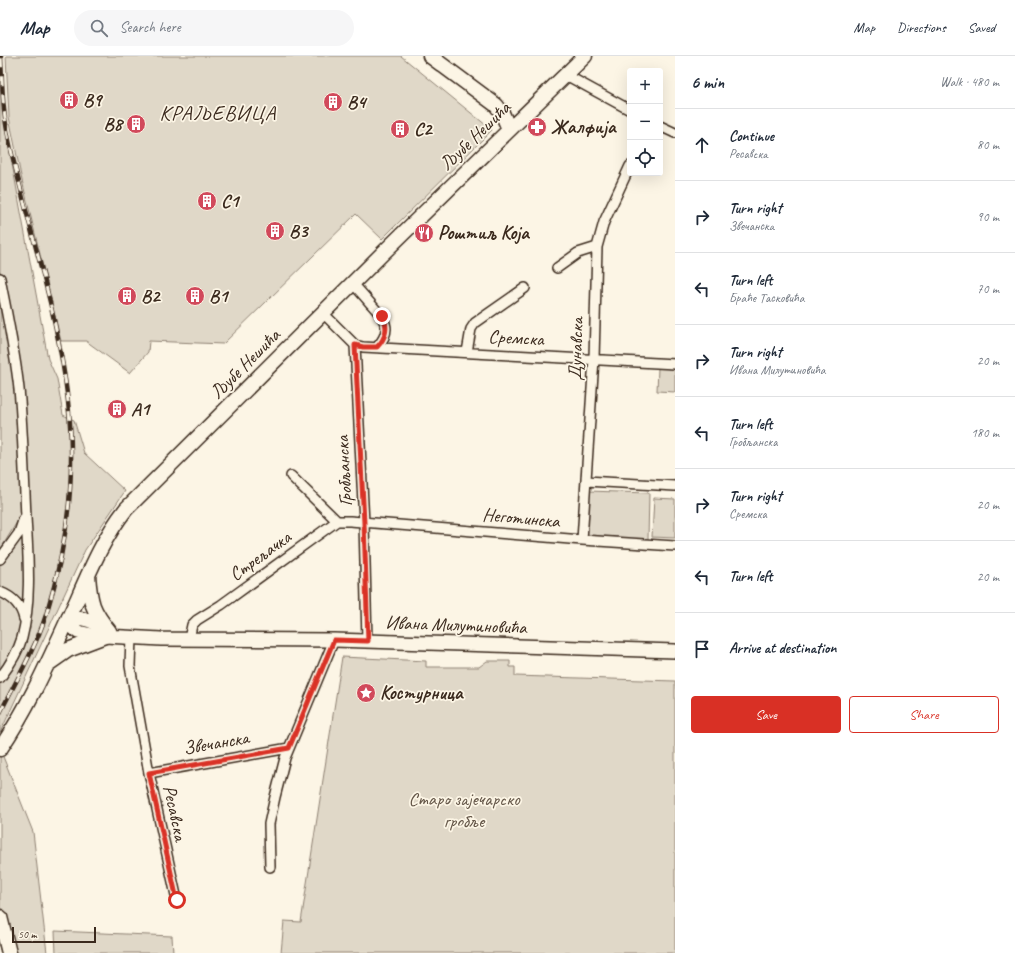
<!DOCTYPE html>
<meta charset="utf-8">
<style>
body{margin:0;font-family:Caveat,sans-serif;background:#f6f6f7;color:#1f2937}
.controls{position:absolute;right:12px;top:12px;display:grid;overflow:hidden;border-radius:4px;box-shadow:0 4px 16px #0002}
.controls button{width:36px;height:36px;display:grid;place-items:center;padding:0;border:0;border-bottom:1px solid #e0e1e3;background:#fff;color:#1f2937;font:20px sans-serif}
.scale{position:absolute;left:12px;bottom:10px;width:84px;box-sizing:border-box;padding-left:4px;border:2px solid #3b2a1e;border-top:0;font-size:11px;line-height:14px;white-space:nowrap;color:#3b2a1e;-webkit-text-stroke:3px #fcf5e5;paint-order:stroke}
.stop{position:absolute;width:12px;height:12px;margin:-9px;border:3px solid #d93025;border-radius:50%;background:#fff}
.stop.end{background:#d93025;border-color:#fff;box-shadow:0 1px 4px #0008}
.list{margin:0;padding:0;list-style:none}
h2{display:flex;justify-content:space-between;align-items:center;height:52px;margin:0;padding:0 16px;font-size:17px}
h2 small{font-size:13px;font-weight:400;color:#747a83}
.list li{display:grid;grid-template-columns:26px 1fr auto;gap:12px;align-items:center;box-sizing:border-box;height:72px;padding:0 16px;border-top:1px solid #e0e1e3}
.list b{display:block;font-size:15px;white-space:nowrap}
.list p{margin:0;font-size:13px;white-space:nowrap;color:#747a83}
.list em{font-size:13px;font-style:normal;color:#747a83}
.actions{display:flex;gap:8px;padding:12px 16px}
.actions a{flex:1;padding:9px 0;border:1px solid #d93025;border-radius:4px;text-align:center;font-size:14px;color:#d93025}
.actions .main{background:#d93025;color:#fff}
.icon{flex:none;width:22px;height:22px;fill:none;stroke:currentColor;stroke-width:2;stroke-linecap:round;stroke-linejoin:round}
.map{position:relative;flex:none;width:675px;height:897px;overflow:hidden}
header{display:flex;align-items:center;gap:24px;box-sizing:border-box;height:56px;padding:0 20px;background:#fff;border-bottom:1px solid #e0e1e3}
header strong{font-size:19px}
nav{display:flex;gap:22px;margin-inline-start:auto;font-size:14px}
.search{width:280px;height:36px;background:#f6f6f7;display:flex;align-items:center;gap:10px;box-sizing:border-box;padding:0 14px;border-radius:22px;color:#747a83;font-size:15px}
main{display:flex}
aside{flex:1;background:#fff}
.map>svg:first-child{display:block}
.green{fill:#e0d8c8;stroke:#8e8173}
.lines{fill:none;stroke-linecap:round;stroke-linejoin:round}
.street-casing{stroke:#3b2a1e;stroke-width:12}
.secondary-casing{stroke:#3b2a1e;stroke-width:16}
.primary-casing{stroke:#3b2a1e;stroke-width:17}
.street{stroke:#fcf5e5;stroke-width:9}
.secondary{stroke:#fcf5e5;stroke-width:13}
.primary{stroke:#fcf5e5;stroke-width:14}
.rail-casing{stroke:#3b2a1e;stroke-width:4.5}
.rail{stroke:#fcf5e5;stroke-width:3;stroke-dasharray:9;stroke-linecap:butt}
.route{stroke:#d93025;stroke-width:5}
.labels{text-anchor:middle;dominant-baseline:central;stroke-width:3.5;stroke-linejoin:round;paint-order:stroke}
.poi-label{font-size:19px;font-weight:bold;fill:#3b2a1e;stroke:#fcf5e5;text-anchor:start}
.street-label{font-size:19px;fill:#3b2a1e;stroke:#fcf5e5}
.park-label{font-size:19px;fill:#645648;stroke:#fcf5e5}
.quarter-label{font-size:21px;letter-spacing:1px;fill:#3b2a1e;stroke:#fcf5e5}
</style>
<header>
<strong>Map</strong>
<div class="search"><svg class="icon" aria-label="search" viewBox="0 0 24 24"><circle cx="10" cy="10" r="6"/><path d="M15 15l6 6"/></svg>Search here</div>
<nav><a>Map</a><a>Directions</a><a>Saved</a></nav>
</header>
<main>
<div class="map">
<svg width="675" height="897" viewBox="0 0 675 897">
<rect width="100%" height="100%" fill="#fcf5e5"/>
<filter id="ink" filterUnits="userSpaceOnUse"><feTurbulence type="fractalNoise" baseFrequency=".025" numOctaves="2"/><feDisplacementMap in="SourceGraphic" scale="8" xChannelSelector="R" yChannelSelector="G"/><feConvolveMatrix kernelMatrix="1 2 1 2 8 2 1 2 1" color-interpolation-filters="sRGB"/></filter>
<g filter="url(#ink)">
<path class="green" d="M 6,0 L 401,0 L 492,74 L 382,183 L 356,158 L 223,288 L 149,285 L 148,296 L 130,317 L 86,285 L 61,285 L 21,120 L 9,61 Z
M 0,23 L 4,64 L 48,303 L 57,323 L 63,359 L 74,364 L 84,397 L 125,435 L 85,494 L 0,677 L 0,505 L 20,461 L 0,494 Z
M 658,312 L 675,313 L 675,336 L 657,335 Z
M 588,435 L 649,437 L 648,483 L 586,481 Z
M 654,442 L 675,443 L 675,482 L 652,481 Z
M 342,601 L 426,605 L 426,611 L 479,611 L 487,605 L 510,605 L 510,611 L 515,611 L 515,620 L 675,625 L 675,897 L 281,897 L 284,865 L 301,866 Z
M 0,693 L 33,776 L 47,897 L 0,897 Z
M 55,875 L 172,880 L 173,897 L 56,897 Z"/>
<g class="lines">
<defs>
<path id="street" d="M 566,19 L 630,54
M 660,70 L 675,77
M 557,212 L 578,197 L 597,191
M 0,222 C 7,259 15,296 19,333 C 23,376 24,418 26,461 C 28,500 32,543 22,582 C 18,596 9,610 0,622
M 352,227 C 359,234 365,241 371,248 C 384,262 394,273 377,291
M 322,256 L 355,289 L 364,467 L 367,585
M 355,289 L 363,291 L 675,308
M 467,296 L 471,273 L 475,267 L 525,232
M 291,420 L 337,465
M 586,425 L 675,430
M 582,484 L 594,303 L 597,191 L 604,166 L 630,110
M 0,503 L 19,477 L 24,462
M 0,536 C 13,541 21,549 24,563
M 131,581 L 130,610 L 149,717 L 177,844
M 189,583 L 192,569 L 197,564 L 221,549 L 337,465 L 350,465 L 582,484 L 675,490
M 149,717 L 289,692
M 270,811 L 269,768 L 275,741 L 285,702 L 334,584"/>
<path id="secondary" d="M 68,562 C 84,560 96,567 109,575
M 67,566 L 78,576 L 96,580 L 105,580 L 161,583 L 334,584 L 675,595"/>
<path id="primary" d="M 430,0 L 496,49 L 502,57 L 509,73
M 88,519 C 90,546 92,554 109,575
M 48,608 L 68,594 L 105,580
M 0,693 C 32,646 53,595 77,544 C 91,512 104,481 126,453 L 383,197 L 585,0
M 0,861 L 9,897"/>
</defs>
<use href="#street" class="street-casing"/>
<use href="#secondary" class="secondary-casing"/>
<use href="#primary" class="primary-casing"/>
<use href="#street" class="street"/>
<use href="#secondary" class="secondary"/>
<use href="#primary" class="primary"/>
<defs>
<path id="rail" d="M 0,657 C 16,625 35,593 46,559 C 61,510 71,456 71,405 C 72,352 62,298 50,246 C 41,209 30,172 21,134 C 15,110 8,86 5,61 C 2,41 2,20 1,0"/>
</defs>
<use href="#rail" class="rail-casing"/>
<use href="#rail" class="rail"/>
</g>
</g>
<g class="lines" filter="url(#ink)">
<path class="route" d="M 177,844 L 149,717 L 289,692 L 334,584 L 368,585 L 364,467 L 355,289 L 363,291 L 377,291 C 386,282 389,270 382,260"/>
</g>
<defs>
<symbol id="building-disc" viewBox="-11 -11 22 22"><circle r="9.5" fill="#d1495b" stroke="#fcf5e5"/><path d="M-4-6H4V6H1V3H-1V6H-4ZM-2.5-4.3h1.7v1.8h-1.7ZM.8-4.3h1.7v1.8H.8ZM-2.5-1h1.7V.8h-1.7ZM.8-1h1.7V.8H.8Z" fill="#fff"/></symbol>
<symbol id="pharmacy-disc" viewBox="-11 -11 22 22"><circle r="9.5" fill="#d1495b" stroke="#fcf5e5"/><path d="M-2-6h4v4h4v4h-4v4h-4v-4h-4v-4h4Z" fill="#fff"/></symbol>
<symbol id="restaurant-disc" viewBox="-11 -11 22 22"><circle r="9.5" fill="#d1495b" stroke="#fcf5e5"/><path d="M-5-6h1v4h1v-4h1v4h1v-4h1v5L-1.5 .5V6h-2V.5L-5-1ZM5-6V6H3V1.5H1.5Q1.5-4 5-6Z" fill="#fff"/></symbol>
<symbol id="sight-disc" viewBox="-11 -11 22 22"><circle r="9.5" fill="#d1495b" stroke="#fcf5e5"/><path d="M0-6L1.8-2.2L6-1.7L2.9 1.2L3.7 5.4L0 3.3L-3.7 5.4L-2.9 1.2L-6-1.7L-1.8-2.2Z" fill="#fff"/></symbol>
</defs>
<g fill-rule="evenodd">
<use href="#building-disc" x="58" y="33" width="22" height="22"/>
<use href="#building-disc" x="322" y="35" width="22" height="22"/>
<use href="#building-disc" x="125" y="57" width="22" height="22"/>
<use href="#pharmacy-disc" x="526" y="60" width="22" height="22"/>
<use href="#building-disc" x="389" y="62" width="22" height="22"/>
<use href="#building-disc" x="196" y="134" width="22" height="22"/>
<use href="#building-disc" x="264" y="164" width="22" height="22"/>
<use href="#restaurant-disc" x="413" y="166" width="22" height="22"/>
<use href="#building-disc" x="116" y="229" width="22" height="22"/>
<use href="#building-disc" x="184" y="229" width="22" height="22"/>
<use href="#building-disc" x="106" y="342" width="22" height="22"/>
<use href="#sight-disc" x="355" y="626" width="22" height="22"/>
</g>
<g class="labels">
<g class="poi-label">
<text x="83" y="44">B9</text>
<text x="347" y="46">B4</text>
<text x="122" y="68" text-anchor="end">B8</text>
<text x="551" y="71">Жалфија</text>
<text x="414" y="73">C2</text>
<text x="221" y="145">C1</text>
<text x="289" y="175">B3</text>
<text x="438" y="177">Роштиљ Која</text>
<text x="141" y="240">B2</text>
<text x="209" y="240">B1</text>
<text x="131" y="353">A1</text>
<text x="380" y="637">Костурница</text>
</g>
<g class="street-label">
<text transform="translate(475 80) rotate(-44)">Љубе Нешића</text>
<text transform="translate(516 282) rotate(3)">Сремска</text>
<text transform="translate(576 293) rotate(-88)">Дунавска</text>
<text transform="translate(245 308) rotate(-45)">Љубе Нешића</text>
<text transform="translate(344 415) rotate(-93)">Гробљанска</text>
<text transform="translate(521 462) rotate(5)">Неготинска</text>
<text transform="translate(260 500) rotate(-36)">Стрељачка</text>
<text transform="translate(456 569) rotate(2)">Ивана Милутиновића</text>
<text transform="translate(216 687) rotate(-10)">Звечанска</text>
<text transform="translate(175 757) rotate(78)">Ресавска</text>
</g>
<g class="park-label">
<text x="464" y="743">Старо зајечарско<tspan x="464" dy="22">гробље</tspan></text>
</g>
<g class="quarter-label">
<text x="218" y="57">КРАЉЕВИЦА</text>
</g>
</g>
</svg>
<div class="controls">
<button>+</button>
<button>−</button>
<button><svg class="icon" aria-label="locate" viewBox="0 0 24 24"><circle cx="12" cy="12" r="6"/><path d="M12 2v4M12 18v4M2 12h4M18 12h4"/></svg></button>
</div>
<div class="scale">50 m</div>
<div class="stop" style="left:177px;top:844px"></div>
<div class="stop end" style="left:382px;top:260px"></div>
</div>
<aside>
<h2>6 min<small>Walk · 480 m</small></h2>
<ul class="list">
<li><svg class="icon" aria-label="ahead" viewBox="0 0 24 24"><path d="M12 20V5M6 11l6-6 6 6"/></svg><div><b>Continue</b><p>Ресавска</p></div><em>80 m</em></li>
<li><svg class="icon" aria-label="right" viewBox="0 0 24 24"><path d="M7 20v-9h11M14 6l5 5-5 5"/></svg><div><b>Turn right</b><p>Звечанска</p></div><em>90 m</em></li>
<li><svg class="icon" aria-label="left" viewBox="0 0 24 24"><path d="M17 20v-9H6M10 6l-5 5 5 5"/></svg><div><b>Turn left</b><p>Браће Тасковића</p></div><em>70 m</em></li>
<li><svg class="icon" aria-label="right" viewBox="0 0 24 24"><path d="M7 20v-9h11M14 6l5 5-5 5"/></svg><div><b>Turn right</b><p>Ивана Милутиновића</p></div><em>20 m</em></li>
<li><svg class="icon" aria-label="left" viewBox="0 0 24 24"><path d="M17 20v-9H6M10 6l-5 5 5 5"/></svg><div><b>Turn left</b><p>Гробљанска</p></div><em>180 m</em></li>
<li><svg class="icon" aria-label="right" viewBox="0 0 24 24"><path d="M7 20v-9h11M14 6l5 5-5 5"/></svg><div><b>Turn right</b><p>Сремска</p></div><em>20 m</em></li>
<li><svg class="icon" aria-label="left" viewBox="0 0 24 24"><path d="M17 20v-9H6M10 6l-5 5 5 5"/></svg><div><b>Turn left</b></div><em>20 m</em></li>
<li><svg class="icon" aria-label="arrive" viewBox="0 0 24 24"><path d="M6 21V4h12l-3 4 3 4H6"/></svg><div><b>Arrive at destination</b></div></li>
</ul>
<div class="actions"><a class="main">Save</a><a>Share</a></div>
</aside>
</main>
